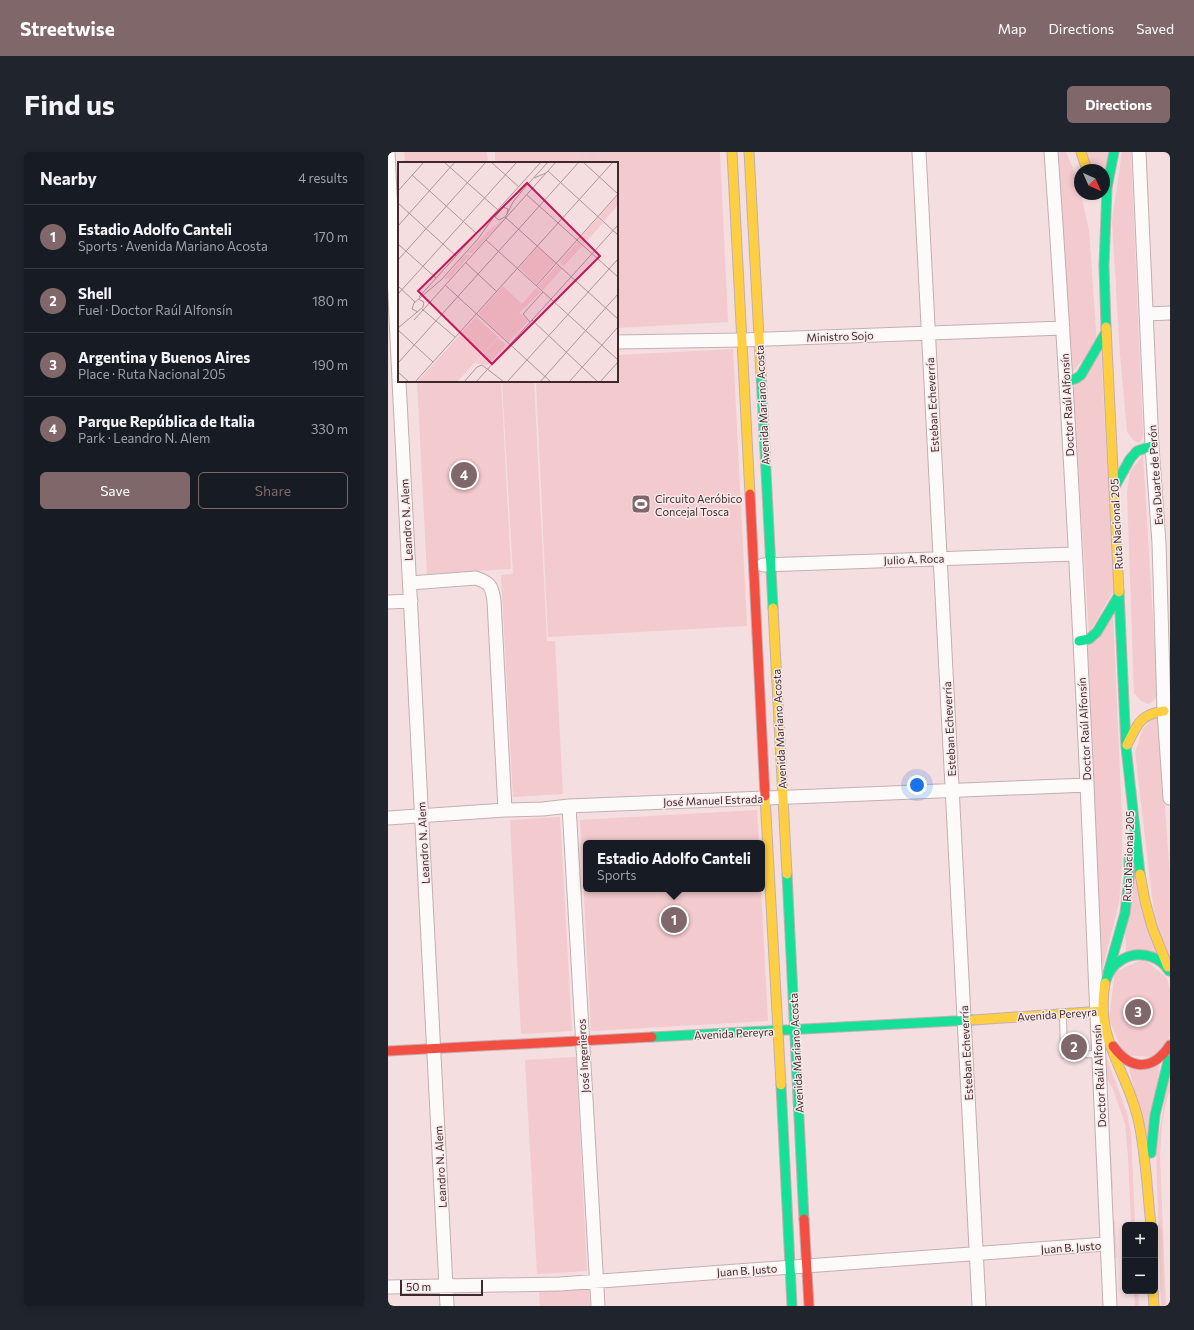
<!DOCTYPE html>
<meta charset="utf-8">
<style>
body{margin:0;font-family:Commissioner,sans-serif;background:#20242c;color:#f1f3f6}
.controls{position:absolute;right:12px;bottom:12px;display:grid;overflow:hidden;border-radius:6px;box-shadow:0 2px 6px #0003}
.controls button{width:36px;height:36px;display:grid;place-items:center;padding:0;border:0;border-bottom:1px solid #363941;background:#171b24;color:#f1f3f6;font:20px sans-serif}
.compass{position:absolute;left:686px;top:12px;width:36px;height:36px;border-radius:50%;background:#171b24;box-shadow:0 2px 6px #0003;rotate:135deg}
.scale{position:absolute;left:12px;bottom:10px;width:83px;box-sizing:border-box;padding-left:4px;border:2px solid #41292b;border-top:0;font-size:11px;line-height:14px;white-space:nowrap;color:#41292b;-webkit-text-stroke:3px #f7eaeb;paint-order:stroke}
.you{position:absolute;left:529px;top:633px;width:14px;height:14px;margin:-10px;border:3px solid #fff;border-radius:50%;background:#1a73e8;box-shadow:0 0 0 6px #1a73e833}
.badge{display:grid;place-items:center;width:26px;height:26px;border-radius:50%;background:#80686a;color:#fff;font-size:13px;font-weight:700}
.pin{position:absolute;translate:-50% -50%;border:2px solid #fff;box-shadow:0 1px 4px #0006}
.popup{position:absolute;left:195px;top:688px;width:182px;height:52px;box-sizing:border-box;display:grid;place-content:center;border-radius:6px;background:#171b24;filter:drop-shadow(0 1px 3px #0005);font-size:13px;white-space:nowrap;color:#9ea1a6}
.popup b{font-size:15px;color:#f1f3f6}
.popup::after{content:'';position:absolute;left:50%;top:100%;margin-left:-8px;border:8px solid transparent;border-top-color:#171b24}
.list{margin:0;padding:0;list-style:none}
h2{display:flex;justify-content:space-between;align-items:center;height:52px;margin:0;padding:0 16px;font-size:17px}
h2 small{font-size:13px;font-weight:400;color:#9ea1a6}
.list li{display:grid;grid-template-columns:26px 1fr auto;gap:12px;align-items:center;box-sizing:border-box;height:64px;padding:0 16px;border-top:1px solid #363941}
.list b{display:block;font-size:15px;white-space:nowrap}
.list p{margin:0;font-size:13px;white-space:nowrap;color:#9ea1a6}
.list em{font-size:13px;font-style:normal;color:#9ea1a6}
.actions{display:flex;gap:8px;padding:12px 16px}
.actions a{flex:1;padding:9px 0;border:1px solid #80686a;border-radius:6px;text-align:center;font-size:14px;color:#80686a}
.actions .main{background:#80686a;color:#fff}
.map{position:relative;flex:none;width:782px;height:1154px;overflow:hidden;border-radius:6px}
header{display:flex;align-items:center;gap:24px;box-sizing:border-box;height:56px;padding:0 20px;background:#80686a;color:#fff}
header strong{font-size:19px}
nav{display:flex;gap:22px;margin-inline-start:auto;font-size:14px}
.intro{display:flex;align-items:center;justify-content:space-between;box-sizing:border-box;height:96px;padding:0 24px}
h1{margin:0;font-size:28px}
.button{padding:10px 18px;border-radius:6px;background:#80686a;color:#fff;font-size:14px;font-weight:700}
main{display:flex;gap:24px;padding:0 24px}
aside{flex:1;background:#171b24;border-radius:6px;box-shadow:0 2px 6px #0003}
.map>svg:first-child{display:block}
.green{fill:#f3cacd}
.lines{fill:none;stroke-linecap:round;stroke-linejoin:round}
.lane-casing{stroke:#c3afb0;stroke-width:8}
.street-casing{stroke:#c3afb0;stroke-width:15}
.fast-casing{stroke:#c3afb0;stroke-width:11}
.slow-casing{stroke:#c3afb0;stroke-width:11}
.jam-casing{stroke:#c3afb0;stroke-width:11}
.path{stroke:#dad3d3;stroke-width:2;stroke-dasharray:4 2;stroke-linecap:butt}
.lane{stroke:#fdfafa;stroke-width:6}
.street{stroke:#fdfafa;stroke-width:13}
.fast{stroke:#16e098;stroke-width:9}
.slow{stroke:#ffcf43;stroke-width:9}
.jam{stroke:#f24e42;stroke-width:9}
.labels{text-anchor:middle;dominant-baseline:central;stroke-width:3;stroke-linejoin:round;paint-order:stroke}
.street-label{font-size:11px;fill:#41292b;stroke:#f7eaeb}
.poi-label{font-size:11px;fill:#41292b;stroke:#f7eaeb;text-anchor:start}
.inset-road{fill:none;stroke:#ac9698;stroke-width:1}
.view{fill:#c2185b;fill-opacity:0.15;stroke:#c2185b;stroke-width:2}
.inset-edge{fill:none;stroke:#41292b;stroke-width:2}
</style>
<header>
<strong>Streetwise</strong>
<nav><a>Map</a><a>Directions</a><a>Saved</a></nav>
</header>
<div class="intro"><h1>Find us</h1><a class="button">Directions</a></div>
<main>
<aside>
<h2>Nearby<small>4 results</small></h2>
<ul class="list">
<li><span class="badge">1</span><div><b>Estadio Adolfo Canteli</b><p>Sports · Avenida Mariano Acosta</p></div><em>170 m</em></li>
<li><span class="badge">2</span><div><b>Shell</b><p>Fuel · Doctor Raúl Alfonsín</p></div><em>180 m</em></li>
<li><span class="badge">3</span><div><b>Argentina y Buenos Aires</b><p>Place · Ruta Nacional 205</p></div><em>190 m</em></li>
<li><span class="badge">4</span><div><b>Parque República de Italia</b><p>Park · Leandro N. Alem</p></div><em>330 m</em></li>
</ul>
<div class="actions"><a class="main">Save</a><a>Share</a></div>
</aside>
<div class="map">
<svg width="782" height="1154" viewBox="0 0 782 1154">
<rect width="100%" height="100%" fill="#f4dee0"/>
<path class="green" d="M 16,0 L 99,0 L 100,11 L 17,11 Z
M 107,0 L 332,0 L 340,170 L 229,176 L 229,11 L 107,11 Z
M 668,0 L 678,0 L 690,29 L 692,42 L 693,42 L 701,78 L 709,191 L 682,223 Z
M 696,0 L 723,0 L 716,18 L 703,18 Z
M 734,0 L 743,0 L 755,282 L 754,287 L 750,291 L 746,289 L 739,280 L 732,203 L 724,69 Z
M 345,197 L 359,474 L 160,485 L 148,229 L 229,229 L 229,203 Z
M 713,200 L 726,438 L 701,481 L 685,236 Z
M 29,229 L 113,229 L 123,417 L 39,422 Z
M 114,229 L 146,229 L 159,489 L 167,489 L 175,642 L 125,645 L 113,423 L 125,422 Z
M 755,303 L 769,534 C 769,543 769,548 760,552 L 752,548 L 746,541 L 739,339 L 742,320 Z
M 725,464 L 734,666 L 734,714 L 731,751 L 711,830 L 696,494 Z
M 770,562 L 782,724 L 782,810 L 767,770 L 747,600 L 755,577 Z
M 369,658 L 371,691 L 198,691 L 198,737 L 373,737 L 380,869 L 203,879 L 192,668 Z
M 172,665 L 184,879 L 133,882 L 122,668 Z
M 744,717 L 773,806 L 738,800 L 737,775 Z
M 756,807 L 779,826 L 782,838 L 782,882 L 779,892 L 764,905 L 736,903 L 721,867 L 727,820 Z
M 715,896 L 739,961 L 743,980 L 747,1073 L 743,1073 L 740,1004 L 737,972 L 725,937 L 715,920 Z
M 188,905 L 199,1119 L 149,1122 L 137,908 Z
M 772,913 L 760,994 L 741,916 Z
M 782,916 L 782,940 L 779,946 L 774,972 L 772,1005 L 778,1154 L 773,1154 L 768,1000 Z
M 718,986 L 722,986 L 725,1037 L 721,1037 Z
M 723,1069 L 727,1069 L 729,1106 L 725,1106 Z
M 201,1135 L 202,1154 L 152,1154 L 151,1138 Z
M 746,1139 L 750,1139 L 751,1154 L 747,1154 Z"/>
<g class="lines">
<defs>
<path id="lane" d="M 675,863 L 676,903 L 710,902"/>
<path id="street" d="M 0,0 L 11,228
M 531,0 L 591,1154
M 663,0 C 678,210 689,421 699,632 C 707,806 713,980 722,1154
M 751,0 L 764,294 L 771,391 L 776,559 L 782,646
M 758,162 L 782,161
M 229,190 L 354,188 L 675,176
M 11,229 L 59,1154
M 375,413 L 687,402
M 22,431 L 88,426 C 102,431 104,434 106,449 L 117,658
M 0,450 L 23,449
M 181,654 L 210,1154
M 0,666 L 117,658 L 155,657 L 181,654 L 699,633
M 0,1135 L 172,1132 L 718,1092"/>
<path id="fast" d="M 718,175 L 716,114 L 719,36 L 726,0
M 373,222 L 385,456
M 678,230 L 689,226 L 693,223 L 718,180
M 726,336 L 742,307 L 749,299 L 764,294
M 731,440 L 738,595 L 752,722
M 691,489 L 701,487 L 709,480 L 731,443
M 399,722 L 416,1067
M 720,821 L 737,761 L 741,726 L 741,707
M 717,831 C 723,809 743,798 764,805 C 772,808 777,812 781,819
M 264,885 L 585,868
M 393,933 L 404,1154
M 763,1001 L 767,963 L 782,901"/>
<path id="slow" d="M 344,0 L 362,342
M 361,0 L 373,222
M 693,0 L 699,18
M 718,175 L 731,440
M 385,456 L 399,722
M 739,593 C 749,573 752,562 776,559
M 377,644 L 393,933
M 752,722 L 757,749 L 764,775 L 780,815
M 717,831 C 707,888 738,916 750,967 C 758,1002 759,1038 763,1073
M 585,868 L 715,859
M 765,1139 L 766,1154"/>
<path id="jam" d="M 362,342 L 377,644
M 725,894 C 743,919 765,919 782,893
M 0,899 L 264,885
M 416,1067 L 421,1154"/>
</defs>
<use href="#lane" class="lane-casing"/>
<use href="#street" class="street-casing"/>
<use href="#fast" class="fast-casing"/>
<use href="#slow" class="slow-casing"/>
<use href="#jam" class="jam-casing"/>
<path class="path" d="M 194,0 L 194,11
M 200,11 L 206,0"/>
<use href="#lane" class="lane"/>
<use href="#street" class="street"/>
<use href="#fast" class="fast"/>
<use href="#slow" class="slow"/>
<use href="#jam" class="jam"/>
</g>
<defs>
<symbol id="stadium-square" viewBox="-11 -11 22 22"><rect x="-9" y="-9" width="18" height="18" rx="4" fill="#80686a" stroke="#f7eaeb"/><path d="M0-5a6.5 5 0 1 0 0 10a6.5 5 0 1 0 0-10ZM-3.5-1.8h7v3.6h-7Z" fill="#fff"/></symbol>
</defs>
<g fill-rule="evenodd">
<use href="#stadium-square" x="242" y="341" width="22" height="22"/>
</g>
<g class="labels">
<g class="street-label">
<text transform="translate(452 184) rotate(-2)">Ministro Sojo</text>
<text transform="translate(374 253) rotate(-93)">Avenida Mariano Acosta</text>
<text transform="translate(544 253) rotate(-93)">Esteban Echeverría</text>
<text transform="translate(679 253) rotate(-93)">Doctor Raúl Alfonsín</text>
<text transform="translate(767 323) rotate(-94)">Eva Duarte de Perón</text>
<text transform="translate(18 368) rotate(-93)">Leandro N. Alem</text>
<text transform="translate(728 372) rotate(-93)">Ruta Nacional 205</text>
<text transform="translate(526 407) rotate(-2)">Julio A. Roca</text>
<text transform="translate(391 577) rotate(-93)">Avenida Mariano Acosta</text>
<text transform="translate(561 577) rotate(-93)">Esteban Echeverría</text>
<text transform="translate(696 577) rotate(-93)">Doctor Raúl Alfonsín</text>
<text transform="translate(325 648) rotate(-2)">José Manuel Estrada</text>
<text transform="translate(35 691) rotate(-93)">Leandro N. Alem</text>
<text transform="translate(740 704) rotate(-88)">Ruta Nacional 205</text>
<text transform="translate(669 862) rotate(-4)">Avenida Pereyra</text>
<text transform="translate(346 881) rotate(-3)">Avenida Pereyra</text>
<text transform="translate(408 901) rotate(-93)">Avenida Mariano Acosta</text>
<text transform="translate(578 901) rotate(-93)">Esteban Echeverría</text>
<text transform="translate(195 904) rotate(-93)">José Ingenieros</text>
<text transform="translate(711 924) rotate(-93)">Doctor Raúl Alfonsín</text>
<text transform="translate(52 1015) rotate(-93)">Leandro N. Alem</text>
<text transform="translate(683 1095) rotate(-4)">Juan B. Justo</text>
<text transform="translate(359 1118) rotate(-4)">Juan B. Justo</text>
</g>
<g class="poi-label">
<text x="267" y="346">Circuito Aeróbico<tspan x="267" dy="13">Concejal Tosca</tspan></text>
</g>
</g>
<g transform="translate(10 10)">
<rect width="220" height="220" fill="#f4dee0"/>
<path d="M 220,33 L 220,43 L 206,59 L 201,54 ZM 200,56 L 205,61 L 186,82 L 181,77 ZM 105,58 L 75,91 L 69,91 L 92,67 ZM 180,79 L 185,83 L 166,104 L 161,100 ZM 140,85 L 157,101 L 138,122 L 121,106 ZM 73,92 L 52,116 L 46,117 L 67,93 ZM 159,103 L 164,107 L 145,128 L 140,124 ZM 105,124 L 124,142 L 138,126 L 143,130 L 121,151 L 130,159 L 111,180 L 80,152 ZM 78,155 L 100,175 L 59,220 L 19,220 ZM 100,176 L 108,183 L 90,203 L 77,201 Z" fill="#f3cacd"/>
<path class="inset-road" d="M 46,0 L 100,48M 93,0 L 121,25M 185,0 L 220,32M 150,9 L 220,73M 14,13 L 78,71M 136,16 L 148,11M 0,29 L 26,0M 122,31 L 150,0M 129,33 L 220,115M 0,41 L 58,94M 109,52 L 110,47 L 105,45 L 97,55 L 101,58 L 107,55 L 109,52 L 115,40 L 124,29M 107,55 L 220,157M 0,64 L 57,0M 88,78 L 220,198M 0,82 L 38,116M 0,98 L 88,0M 67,100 L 98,129M 47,123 L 153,220M 0,124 L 17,140M 138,124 L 220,32M 0,132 L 119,0M 21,135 L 143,0M 24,147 L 57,175M 20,150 L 14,147 L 16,141 L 43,118 L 80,77 L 97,53M 16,158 L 158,0M 134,158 L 200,220M 132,160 L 125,152 L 145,130M 0,166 L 25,145 L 26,140 L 20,137M 0,168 L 35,200M 0,201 L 181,0M 0,210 L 11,220M 17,220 L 215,0M 66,220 L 79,205 L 84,203 L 106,220M 78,220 L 220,63M 109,220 L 220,97M 142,220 L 220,132M 171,220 L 220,165M 202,220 L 220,200"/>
<path class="view" d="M 129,21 L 202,94 L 94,202 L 20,129 Z"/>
<rect width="220" height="220" class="inset-edge"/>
</g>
</svg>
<div class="controls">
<button>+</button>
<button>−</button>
</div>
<svg class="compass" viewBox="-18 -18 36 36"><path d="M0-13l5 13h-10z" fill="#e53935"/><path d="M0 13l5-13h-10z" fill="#9ea1a6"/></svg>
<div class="scale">50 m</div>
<div class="you"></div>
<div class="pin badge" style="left:286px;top:768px">1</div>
<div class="popup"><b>Estadio Adolfo Canteli</b>Sports</div>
<div class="pin badge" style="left:686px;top:895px">2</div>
<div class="pin badge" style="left:750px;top:860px">3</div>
<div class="pin badge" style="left:76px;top:323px">4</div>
</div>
</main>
